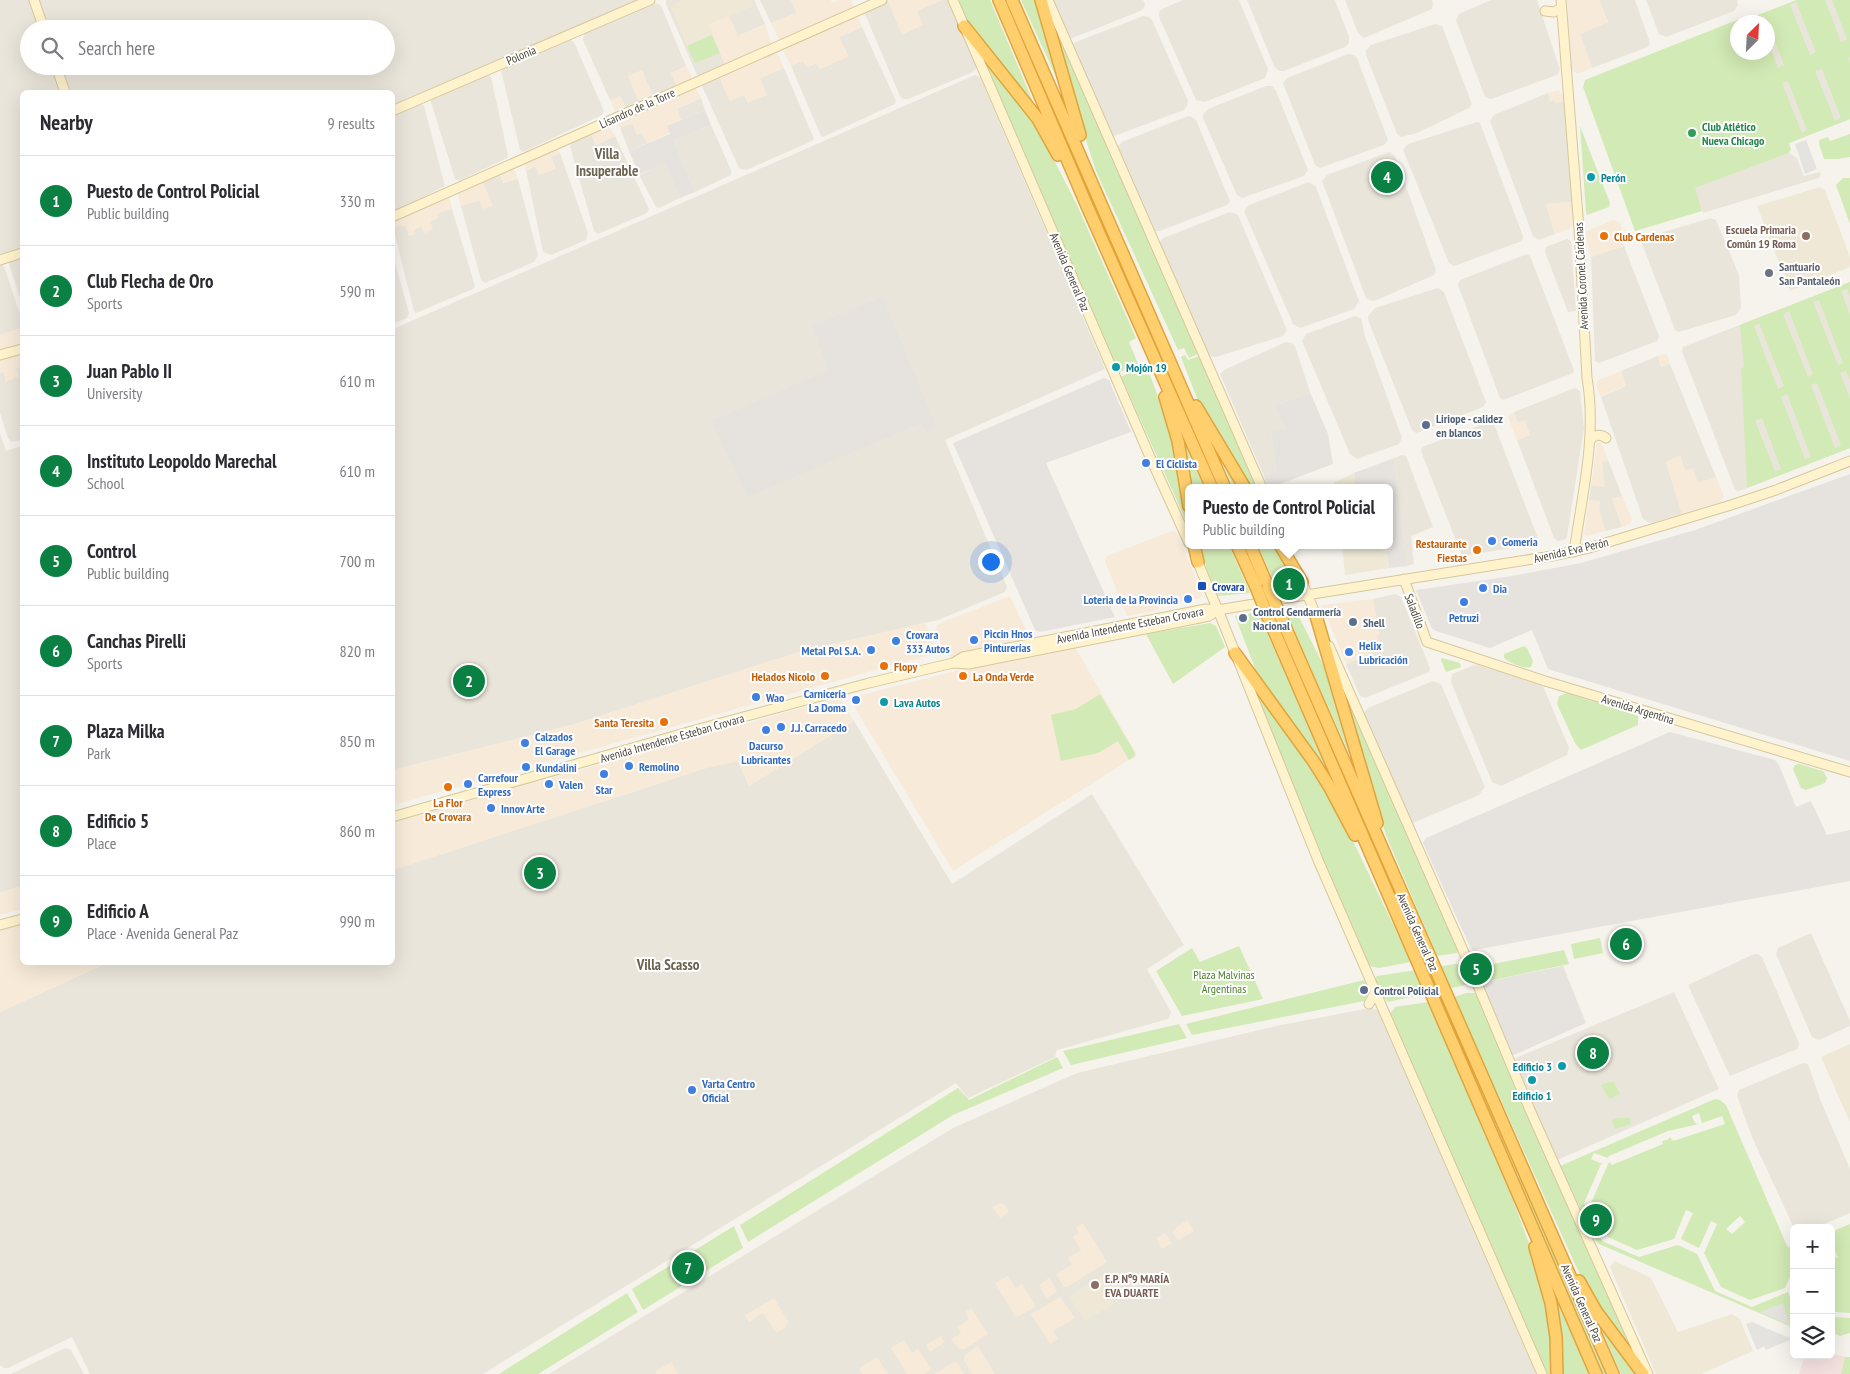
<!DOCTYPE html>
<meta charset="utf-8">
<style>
body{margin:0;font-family:"PT Sans Narrow",sans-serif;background:#f7f7f7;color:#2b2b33}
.controls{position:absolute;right:15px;bottom:15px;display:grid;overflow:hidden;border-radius:8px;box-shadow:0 5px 20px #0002}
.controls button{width:45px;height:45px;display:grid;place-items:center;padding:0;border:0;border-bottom:1px solid #e1e1e2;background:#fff;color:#2b2b33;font:25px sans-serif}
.compass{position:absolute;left:1730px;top:15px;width:45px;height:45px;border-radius:50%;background:#fff;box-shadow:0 5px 20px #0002;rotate:24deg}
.you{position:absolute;left:990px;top:561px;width:18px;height:18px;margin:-12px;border:4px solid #fff;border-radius:50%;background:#1a73e8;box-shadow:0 0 0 8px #1a73e833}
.badge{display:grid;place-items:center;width:32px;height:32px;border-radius:50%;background:#0b8043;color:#fff;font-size:16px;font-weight:700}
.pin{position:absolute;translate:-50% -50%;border:2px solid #fff;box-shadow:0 1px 5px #0006}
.popup{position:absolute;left:1185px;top:484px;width:208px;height:65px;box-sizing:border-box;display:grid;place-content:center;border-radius:8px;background:#fff;filter:drop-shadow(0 1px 4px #0005);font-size:16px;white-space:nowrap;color:#7c7c81}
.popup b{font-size:19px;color:#2b2b33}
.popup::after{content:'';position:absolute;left:50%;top:100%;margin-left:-10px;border:10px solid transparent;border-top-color:#fff}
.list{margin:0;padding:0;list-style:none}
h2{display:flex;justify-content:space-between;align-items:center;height:65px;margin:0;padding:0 20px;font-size:21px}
h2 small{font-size:16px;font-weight:400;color:#7c7c81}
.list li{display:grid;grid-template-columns:32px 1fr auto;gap:15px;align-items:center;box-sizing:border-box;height:90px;padding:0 20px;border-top:1px solid #e1e1e2}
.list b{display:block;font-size:19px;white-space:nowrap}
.list p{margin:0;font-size:16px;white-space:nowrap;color:#7c7c81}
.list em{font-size:16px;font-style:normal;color:#7c7c81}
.icon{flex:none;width:28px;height:28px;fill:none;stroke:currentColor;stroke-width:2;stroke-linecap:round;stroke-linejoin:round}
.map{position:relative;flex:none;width:1850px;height:1374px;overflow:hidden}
.search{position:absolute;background:#fff;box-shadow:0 5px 20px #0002;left:20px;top:20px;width:375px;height:55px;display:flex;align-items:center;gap:12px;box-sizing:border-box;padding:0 18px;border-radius:28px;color:#7c7c81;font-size:19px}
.panel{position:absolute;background:#fff;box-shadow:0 5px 20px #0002;left:20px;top:90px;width:375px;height:875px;border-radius:8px}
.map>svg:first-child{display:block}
.residential{fill:#eae5da;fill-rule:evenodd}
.commercial{fill:#f7ead8}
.industrial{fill:#e6e2dd}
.education{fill:#efe8d6}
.medical{fill:#f6e3e0}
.green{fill:#d2eab5;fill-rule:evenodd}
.parking{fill:#e5e3e0}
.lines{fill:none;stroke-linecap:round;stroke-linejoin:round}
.secondary-casing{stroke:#d6c79b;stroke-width:11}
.highway-casing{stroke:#e0a43c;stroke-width:14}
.secondary{stroke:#fff3cd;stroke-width:9}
.highway{stroke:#ffcf6e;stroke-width:11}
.highway-bridge-casing{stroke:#e0a43c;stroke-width:14;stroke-linecap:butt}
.highway-bridge{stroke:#ffcf6e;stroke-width:11}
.leisure-dot{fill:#2e9e5b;stroke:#fff;stroke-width:2}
.culture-dot{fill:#0f9aa8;stroke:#fff;stroke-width:2}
.food-dot{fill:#e8710a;stroke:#fff;stroke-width:2}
.education-dot{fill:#8d6e63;stroke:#fff;stroke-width:2}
.worship-dot{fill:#6b7280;stroke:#fff;stroke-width:2}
.service-dot{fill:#5c6f8a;stroke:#fff;stroke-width:2}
.shop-dot{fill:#3f7fe0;stroke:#fff;stroke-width:2}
.transit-dot{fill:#1a4fb4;stroke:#fff;stroke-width:2}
.labels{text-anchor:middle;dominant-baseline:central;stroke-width:4;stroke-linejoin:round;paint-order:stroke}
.street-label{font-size:12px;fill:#4b4439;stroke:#fff}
.leisure-label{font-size:12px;font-weight:bold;fill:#27864d;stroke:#fff;text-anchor:start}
.culture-label{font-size:12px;font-weight:bold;fill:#0d838f;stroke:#fff;text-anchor:start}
.education-label{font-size:12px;font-weight:bold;fill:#785e54;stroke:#fff;text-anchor:end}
.food-label{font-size:12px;font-weight:bold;fill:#c56008;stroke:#fff;text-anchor:start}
.worship-label{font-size:12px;font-weight:bold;fill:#5b616d;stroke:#fff;text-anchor:start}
.service-label{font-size:12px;font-weight:bold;fill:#4e5e75;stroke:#fff;text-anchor:start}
.shop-label{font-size:12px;font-weight:bold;fill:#366cbe;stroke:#fff;text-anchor:start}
.transit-label{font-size:12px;font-weight:bold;fill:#164399;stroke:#fff;text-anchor:start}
.park-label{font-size:12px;fill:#4a7f2a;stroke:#fff}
.quarter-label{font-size:15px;font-weight:bold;fill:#6e6250;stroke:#fff}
</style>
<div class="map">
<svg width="1850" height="1374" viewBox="0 0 1850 1374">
<rect width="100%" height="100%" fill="#f6f3ec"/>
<path class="residential" d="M 0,0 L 638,0 L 393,108 L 392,92 L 22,92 L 22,248 L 0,254 ZM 29,29 L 386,29 L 386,66 L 29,66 Z
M 666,0 L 754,0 L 765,24 L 738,36 L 712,35 L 726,66 L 699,76 L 697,75 L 666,4 Z
M 760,0 L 791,0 L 797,13 L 771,23 Z
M 942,0 L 948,0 L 977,68 L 973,72 L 908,99 L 903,99 L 900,96 L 865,14 L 869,10 L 888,1 L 903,35 L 917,11 Z
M 1051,0 L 1143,0 L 1145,4 L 1144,8 L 1140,11 L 1070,39 L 1068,38 Z
M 1183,0 L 1239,0 L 1268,69 L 1265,78 L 1205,102 L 1196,100 L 1159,17 L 1159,12 L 1162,9 Z
M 1247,0 L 1335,0 L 1349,37 L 1349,43 L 1345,47 L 1284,71 L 1279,71 L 1274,66 Z
M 1345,0 L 1432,0 L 1433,4 L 1432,9 L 1364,38 L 1358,33 Z
M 1491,0 L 1537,0 L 1560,70 L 1557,75 L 1491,99 L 1485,97 L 1456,20 L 1459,14 Z
M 1599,0 L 1635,0 L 1650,43 L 1648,47 L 1592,68 L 1580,34 L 1608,22 Z
M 1646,0 L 1737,0 L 1738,5 L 1734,11 L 1666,37 L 1659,34 Z
M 1797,0 L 1850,0 L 1850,119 L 1789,143 L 1768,52 L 1768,22 L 1743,22 L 1742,21 Z
M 654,3 L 659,4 L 661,6 L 686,66 L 671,73 L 677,87 L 654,98 L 628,76 L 640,104 L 627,110 L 620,96 L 610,100 L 583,40 L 584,34 L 586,31 Z
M 1143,16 L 1149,17 L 1152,20 L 1188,101 L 1187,106 L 1184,110 L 1114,136 L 1111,134 L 1073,49 L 1074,45 L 1076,42 Z
M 1435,24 L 1442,26 L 1472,104 L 1469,108 L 1417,133 L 1401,137 L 1397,134 L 1366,55 L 1366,50 L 1371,45 Z
M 862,27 L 896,101 L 895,104 L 823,137 L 821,136 L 791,66 L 803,61 L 817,63 L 820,69 L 848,56 L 839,37 Z
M 571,40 L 574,42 L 604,111 L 602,115 L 523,152 L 520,150 L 501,70 Z
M 1348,54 L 1354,55 L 1357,58 L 1388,140 L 1384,145 L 1320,168 L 1315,165 L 1283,83 L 1287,78 Z
M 784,68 L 814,139 L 812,141 L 746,170 L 741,169 L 739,168 L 702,86 L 719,77 L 730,101 L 744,95 L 748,103 L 760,78 Z
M 487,74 L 491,77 L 508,155 L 507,158 L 459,181 L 455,179 L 431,102 L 431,97 Z
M 975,75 L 980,77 L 1105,369 L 945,440 L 1007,587 L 1005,592 L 938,620 L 802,651 L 575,724 L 393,770 L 393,329 Z
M 1266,86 L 1272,86 L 1276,91 L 1308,170 L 1304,176 L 1242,198 L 1237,195 L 1203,118 L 1203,114 L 1208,109 Z
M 1548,93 L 1550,101 L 1554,101 L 1555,103 L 1564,101 L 1572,202 L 1546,204 L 1555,234 L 1539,240 L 1533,236 L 1490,121 L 1494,115 Z
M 701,98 L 705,110 L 681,120 L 677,109 Z
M 420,103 L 424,106 L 445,186 L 392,213 L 392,113 Z
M 1188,116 L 1192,117 L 1196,120 L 1230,201 L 1227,205 L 1160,231 L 1155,231 L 1117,147 L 1122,142 Z
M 1477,122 L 1480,123 L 1523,236 L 1522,241 L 1454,266 L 1449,263 L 1403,150 L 1408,144 Z
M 632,123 L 637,135 L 642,132 L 647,143 L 629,151 L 620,128 Z
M 711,125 L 731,170 L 731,175 L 695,192 L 674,141 Z
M 591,133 L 596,145 L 615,136 L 649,209 L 647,213 L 598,234 L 594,231 L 570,146 L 571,143 Z
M 1389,152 L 1395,156 L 1436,270 L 1434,275 L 1377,300 L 1371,301 L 1366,298 L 1322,181 L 1327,175 Z
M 560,153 L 588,233 L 586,240 L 551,255 L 543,252 L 526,170 L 535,166 L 556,169 L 551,157 Z
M 1789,153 L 1797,158 L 1804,176 L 1819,172 L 1821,174 L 1819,178 L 1703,213 L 1694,188 Z
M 665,163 L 680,198 L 659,208 L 656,207 L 639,175 Z
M 499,173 L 503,183 L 518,179 L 538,255 L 534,262 L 485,283 L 481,280 L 461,206 L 480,200 L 482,180 Z
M 1309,182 L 1316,187 L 1359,301 L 1354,309 L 1300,328 L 1293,324 L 1244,211 L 1249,205 Z
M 452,209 L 475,286 L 473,289 L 416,313 L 414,311 L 393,228 L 402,225 L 406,225 L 409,236 L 413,230 L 421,226 L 425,233 L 430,222 L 437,213 Z
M 1230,212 L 1238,215 L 1287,330 L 1283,336 L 1216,357 L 1209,356 L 1159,247 L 1159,243 L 1163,238 Z
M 1711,218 L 1716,220 L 1739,275 L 1741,308 L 1736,315 L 1679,332 L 1675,330 L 1641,241 L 1643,238 Z
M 1567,239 L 1571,241 L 1576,311 L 1568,312 L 1545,252 L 1546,247 Z
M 1624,246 L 1659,336 L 1657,341 L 1599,363 L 1595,361 L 1591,257 Z
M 1527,254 L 1530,256 L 1574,370 L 1573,373 L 1503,400 L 1500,398 L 1458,285 L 1460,280 Z
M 22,255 L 22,304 L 9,264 L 10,261 Z
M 393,256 L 409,313 L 407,318 L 393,324 Z
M 0,263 L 4,266 L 22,321 L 22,328 L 0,335 Z
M 1850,282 L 1850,448 L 1747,488 L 1739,491 L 1735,490 L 1682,351 L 1683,347 Z
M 1438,288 L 1444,292 L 1486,402 L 1483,407 L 1416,433 L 1412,430 L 1368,320 L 1368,316 L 1375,308 Z
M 1355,316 L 1360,318 L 1362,321 L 1364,333 L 1402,438 L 1399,444 L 1357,459 L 1350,454 L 1302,341 L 1306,334 Z
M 1286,342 L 1292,343 L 1295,346 L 1310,392 L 1275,406 L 1285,428 L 1271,431 L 1276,471 L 1264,476 L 1220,374 L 1224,370 Z
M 1658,356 L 1661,367 L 1670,364 L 1716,477 L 1698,483 L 1685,470 L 1666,462 L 1682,514 L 1651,523 L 1643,519 L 1601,397 L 1626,386 L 1621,371 Z
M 22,365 L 22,440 L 11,442 L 8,438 L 0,413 L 0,373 L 4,371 L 6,381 L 16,368 Z
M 1575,388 L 1580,391 L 1584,428 L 1567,537 L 1564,540 L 1558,541 L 1554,538 L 1517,440 L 1530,435 L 1525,421 L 1518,423 L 1514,412 Z
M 1489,422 L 1494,424 L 1539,541 L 1537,544 L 1462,556 L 1421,451 L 1422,447 Z
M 0,433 L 6,451 L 22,446 L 22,886 L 0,893 Z
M 1402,455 L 1406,456 L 1433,527 L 1411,536 L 1414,564 L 1407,566 L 1394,458 Z
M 1608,460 L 1622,496 L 1612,499 L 1622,527 L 1605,531 L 1599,509 L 1600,501 L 1589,500 L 1591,485 L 1604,487 L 1602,462 Z
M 1395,594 L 1401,597 L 1430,668 L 1429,672 L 1365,698 L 1360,696 L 1346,664 L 1382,649 L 1377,636 L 1379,634 L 1373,599 Z
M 1477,664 L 1543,686 L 1569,748 L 1567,755 L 1501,786 L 1492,782 L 1451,682 L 1452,674 Z
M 1433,681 L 1441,684 L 1485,787 L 1479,795 L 1413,823 L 1411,822 L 1364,713 L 1368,708 Z
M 854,721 L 952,884 L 1092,794 L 1184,945 L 1147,969 L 1171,1012 L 1168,1019 L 1057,1050 L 1055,1057 L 968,1098 L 956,1083 L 483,1374 L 90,1374 L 72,1337 L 8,1368 L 4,1368 L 0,1365 L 0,1012 L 107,963 L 392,962 L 393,870 L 706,768 L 738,761 L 749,786 Z
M 1811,933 L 1850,1021 L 1850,1026 L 1819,1040 L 1812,1037 L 1776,954 L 1778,948 Z
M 1754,954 L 1758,954 L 1762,957 L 1799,1043 L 1799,1046 L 1797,1049 L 1730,1076 L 1688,985 Z
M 1674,992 L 1719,1089 L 1555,1161 L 1513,1059 Z
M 1370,1008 L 1378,1010 L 1381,1018 L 1536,1374 L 549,1374 L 953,1128 L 1077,1073 L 1276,1026 Z
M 1803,1063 L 1808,1064 L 1820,1099 L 1850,1169 L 1850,1213 L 1815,1228 L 1794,1228 L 1752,1137 L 1737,1096 L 1739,1090 Z
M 65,1348 L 71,1350 L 84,1374 L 11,1374 Z"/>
<path class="commercial" d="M 791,0 L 831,0 L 832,3 L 840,0 L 851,0 L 854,7 L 853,9 L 781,41 L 778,38 L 771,23 L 797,13 Z
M 891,0 L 942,0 L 917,11 L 923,25 L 902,35 L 888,1 Z
M 1567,0 L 1599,0 L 1608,22 L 1580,34 L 1592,68 L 1579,73 L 1574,72 L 1571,68 Z
M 729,16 L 738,36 L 765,24 L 772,45 L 726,66 L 708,24 Z
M 856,16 L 858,17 L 862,27 L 839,37 L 848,57 L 820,69 L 817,63 L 807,68 L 803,61 L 791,66 L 784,52 L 786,47 Z
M 774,53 L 778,55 L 784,68 L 760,78 L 767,95 L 748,103 L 744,95 L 730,101 L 719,77 Z
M 686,66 L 692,77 L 691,80 L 677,87 L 671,73 Z
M 642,70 L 654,98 L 640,104 L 628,76 Z
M 692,88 L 696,89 L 701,98 L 677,109 L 681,120 L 667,126 L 670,133 L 647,143 L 642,133 L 637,135 L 632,123 L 620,128 L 617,122 Z
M 1558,90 L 1564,95 L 1564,101 L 1554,103 L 1554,101 L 1550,101 L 1548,93 Z
M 620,96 L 627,110 L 620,113 L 615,111 L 610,100 Z
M 608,125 L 615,136 L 596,145 L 591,133 Z
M 555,149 L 558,150 L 560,153 L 551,157 L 556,169 L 539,175 L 535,166 L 526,170 L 525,162 Z
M 510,169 L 515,171 L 518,179 L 503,183 L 499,173 Z
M 482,180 L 493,206 L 483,209 L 479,200 L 461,206 L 458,195 L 458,191 Z
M 446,198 L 450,199 L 452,209 L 437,213 L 438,218 L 430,222 L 433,229 L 425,233 L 421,226 L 414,229 L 415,234 L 409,236 L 406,226 L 402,226 L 401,225 L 393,228 L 392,223 L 394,220 Z
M 1572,202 L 1573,225 L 1569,229 L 1555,234 L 1546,204 Z
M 1613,220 L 1618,221 L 1621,224 L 1624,246 L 1591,257 L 1584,232 Z
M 22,328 L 22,346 L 0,352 L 0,335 Z
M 22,353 L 22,365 L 16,368 L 19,376 L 6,382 L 4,372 L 0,373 L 0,358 Z
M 1664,354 L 1668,356 L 1670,364 L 1661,367 L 1658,356 Z
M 1621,371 L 1626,385 L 1601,397 L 1596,385 L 1598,380 Z
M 1514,412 L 1518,422 L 1525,420 L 1530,435 L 1517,440 L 1508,417 Z
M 1601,442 L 1608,460 L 1602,462 L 1605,487 L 1591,485 L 1597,443 Z
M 1680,455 L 1685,470 L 1693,468 L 1698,483 L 1716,477 L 1723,494 L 1724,497 L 1720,502 L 1682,514 L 1666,462 Z
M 1622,496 L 1632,519 L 1630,524 L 1622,527 L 1612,499 Z
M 1589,500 L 1600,501 L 1599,509 L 1605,531 L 1587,536 L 1584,534 Z
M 1172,531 L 1176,532 L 1200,587 L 1202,594 L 1200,598 L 1159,606 L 1158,610 L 1127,616 L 1105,561 L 1107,556 Z
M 1010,596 L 1029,636 L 1027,641 L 950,657 L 946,655 L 935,631 L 938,624 Z
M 1373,599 L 1379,635 L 1377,636 L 1382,649 L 1346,664 L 1322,605 Z
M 925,623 L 935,649 L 933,654 L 393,805 L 393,770 L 575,724 L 802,651 Z
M 1073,646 L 1076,649 L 1137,755 L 953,871 L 849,698 L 972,667 Z
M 834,699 L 842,701 L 854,721 L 749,786 L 738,761 L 706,768 L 393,870 L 393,822 Z
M 22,886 L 22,909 L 0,915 L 0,893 Z
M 22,924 L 22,962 L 107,963 L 0,1012 L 0,931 Z
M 999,1203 L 1004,1204 L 1009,1212 L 1000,1218 L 992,1207 Z
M 1187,1220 L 1194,1231 L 1178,1240 L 1173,1233 L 1173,1230 Z
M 1083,1223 L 1107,1262 L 1067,1287 L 1064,1287 L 1056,1274 L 1072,1265 L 1068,1258 L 1081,1250 L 1073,1237 L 1079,1233 L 1076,1227 Z
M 1165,1233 L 1172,1243 L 1162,1249 L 1156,1238 Z
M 1008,1276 L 1015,1288 L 1022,1284 L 1036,1306 L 1016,1318 L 995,1283 Z
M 1049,1278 L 1057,1291 L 1047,1299 L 1039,1285 Z
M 1060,1297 L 1075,1318 L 1053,1331 L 1058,1339 L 1050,1344 L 1031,1314 Z
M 774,1298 L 788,1321 L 786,1327 L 776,1333 L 763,1313 L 749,1322 L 745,1315 Z
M 971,1308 L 988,1334 L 965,1349 L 959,1349 L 951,1339 L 961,1333 L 957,1327 L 969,1319 L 965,1312 Z
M 941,1336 L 945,1342 L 930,1352 L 926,1345 Z
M 904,1340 L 912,1353 L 918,1349 L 931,1369 L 924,1374 L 907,1374 L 891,1348 Z
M 978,1346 L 995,1374 L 972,1374 L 964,1360 L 965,1355 Z
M 877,1357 L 888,1374 L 862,1374 L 859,1368 Z
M 671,1362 L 679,1374 L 656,1374 L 655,1372 Z
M 954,1362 L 958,1364 L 964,1374 L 934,1374 Z"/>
<path class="industrial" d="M 705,110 L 711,125 L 674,141 L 695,192 L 680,198 L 665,164 L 639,174 L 629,151 L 670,134 L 667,126 Z
M 883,297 L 936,427 L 926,431 L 921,423 L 747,497 L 712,421 L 829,370 L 811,326 Z
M 1104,378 L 1109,380 L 1131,432 L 1046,463 L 1115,617 L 1040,632 L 1035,630 L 953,443 Z
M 1310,392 L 1328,434 L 1333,464 L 1272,487 L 1267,485 L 1264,476 L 1276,471 L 1271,431 L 1285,428 L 1275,406 Z
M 1394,458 L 1407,566 L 1389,568 L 1386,545 L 1389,545 L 1389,488 L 1356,488 L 1354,473 Z
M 1850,474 L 1850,761 L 1548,669 L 1532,630 L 1490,648 L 1436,631 L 1432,629 L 1416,590 L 1512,576 L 1581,563 L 1695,530 Z
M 1670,732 L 1775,760 L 1779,765 L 1796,807 L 1811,801 L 1827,835 L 1850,830 L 1850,881 L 1474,950 L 1471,949 L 1423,843 L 1426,838 Z
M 1563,966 L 1586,1023 L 1514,1055 L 1508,1052 L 1480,983 Z"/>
<path class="education" d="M 683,0 L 751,0 L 754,6 L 708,24 L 720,53 L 695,63 L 670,6 Z
M 1396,170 L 1399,177 L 1377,185 L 1375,177 Z
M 1820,187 L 1825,190 L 1850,257 L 1850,267 L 1790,291 L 1757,206 Z
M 1354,473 L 1356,488 L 1335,488 L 1335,482 Z
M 1342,545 L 1386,545 L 1389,568 L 1345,575 Z
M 1850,1044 L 1850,1122 L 1821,1057 Z
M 1615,1261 L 1651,1278 L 1678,1332 L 1732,1314 L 1740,1319 L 1753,1351 L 1701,1374 L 1656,1374 L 1610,1267 Z
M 1111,1271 L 1127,1296 L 1085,1321 L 1069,1296 Z"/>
<path class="medical" d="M 1831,1353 L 1845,1357 L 1841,1374 L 1799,1374 L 1805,1355 L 1831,1355 Z"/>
<path class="green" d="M 957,0 L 990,0 L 1037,111 L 967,23 Z
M 1021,0 L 1038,0 L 1061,88 Z
M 1043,0 L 1198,354 L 1189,358 L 1184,348 L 1178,350 L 1096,171 L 1075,106 Z
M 1797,0 L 1825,0 L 1841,42 L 1847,39 L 1832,0 L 1850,0 L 1850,57 L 1848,58 L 1850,63 L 1850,119 L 1789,143 L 1791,149 L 1789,153 L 1695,188 L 1702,211 L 1635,231 L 1583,87 L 1585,80 L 1737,20 L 1740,22 L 1738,22 L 1738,52 L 1768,52 L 1768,41 L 1778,68 L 1784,65 L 1765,16 L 1758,18 L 1760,22 L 1743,22 L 1742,21 ZM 1796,2 L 1816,52 L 1810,55 L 1790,5 ZM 1822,69 L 1841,118 L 1835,121 L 1815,71 ZM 1788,81 L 1807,130 L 1802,133 L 1782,83 Z
M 712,35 L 720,53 L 695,63 L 687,46 Z
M 979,56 L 1032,117 L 1077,205 L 1136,338 L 1129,342 L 1139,366 L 1132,366 L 1117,374 Z
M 1580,126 L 1610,203 L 1609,207 L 1587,215 L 1586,213 Z
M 1850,134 L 1850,157 L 1838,159 L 1824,159 L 1819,144 L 1819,140 L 1828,137 L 1830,141 Z
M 1843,178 L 1850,178 L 1850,224 L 1836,185 Z
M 1850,282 L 1850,296 L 1847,289 L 1841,291 L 1850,315 L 1850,380 L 1846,371 L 1840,373 L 1850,399 L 1850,448 L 1747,488 L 1741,368 L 1744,367 L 1740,325 ZM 1819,300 L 1843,363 L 1838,365 L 1813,302 ZM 1789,311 L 1813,374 L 1808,377 L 1783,314 ZM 1759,323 L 1784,386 L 1778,389 L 1754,326 ZM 1817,383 L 1841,445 L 1835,448 L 1811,385 ZM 1787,394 L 1811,457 L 1805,459 L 1781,397 ZM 1762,418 L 1781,469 L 1775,471 L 1755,421 Z
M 1185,355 L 1188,360 L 1199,356 L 1258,488 L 1249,488 L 1198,401 L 1181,357 Z
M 1132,371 L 1139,374 L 1150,375 L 1176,444 L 1188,525 L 1121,377 Z
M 1208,429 L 1243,488 L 1233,488 Z
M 1182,437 L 1204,488 L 1189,488 Z
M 1199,545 L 1229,545 L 1250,593 L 1218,596 L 1207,570 Z
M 1258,545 L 1277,545 L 1296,580 L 1294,581 L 1295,585 L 1277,589 Z
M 1293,607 L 1295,609 L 1336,690 L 1361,780 L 1284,608 Z
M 1258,612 L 1338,795 L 1263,689 L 1235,616 L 1239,615 L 1240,622 L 1246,622 L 1246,614 Z
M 1210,623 L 1216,626 L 1225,647 L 1173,684 L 1146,634 Z
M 1524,646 L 1527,648 L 1533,661 L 1531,667 C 1523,669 1510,663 1504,658 L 1504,654 Z
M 1442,658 L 1460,663 L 1461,667 L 1446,672 L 1441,660 Z
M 1331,659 L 1458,949 L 1457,953 L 1437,956 L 1386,835 Z
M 1249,680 L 1312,766 L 1341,816 L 1411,962 L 1379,968 L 1370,966 L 1324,870 Z
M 1567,693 L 1635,714 L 1638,716 L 1638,725 L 1581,750 L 1575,743 L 1557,704 L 1559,696 Z
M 1100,694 L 1135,753 L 1134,757 L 1129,760 L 1118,741 L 1098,753 L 1061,761 L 1051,715 L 1076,709 Z
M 1799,764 L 1823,771 L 1827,778 L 1825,783 L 1806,790 L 1801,788 L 1793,769 L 1795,765 Z
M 1639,931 L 1643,950 L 1613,957 L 1608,938 Z
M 1600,938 L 1603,953 L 1574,959 L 1571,944 Z
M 1239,946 L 1263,999 L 1182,1016 L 1156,971 L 1192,948 L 1200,962 Z
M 1564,950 L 1569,964 L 1484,982 L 1478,967 Z
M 1462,963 L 1465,964 L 1472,980 L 1470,984 L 1388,1002 L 1383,997 L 1374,979 L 1377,976 Z
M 1364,980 L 1371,995 L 1364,1001 L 1192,1035 L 1186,1024 Z
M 1466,993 L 1475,993 L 1478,995 L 1638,1361 L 1591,1296 L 1575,1264 L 1454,997 Z
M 1428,1002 L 1513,1200 L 1531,1249 L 1548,1309 L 1554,1374 L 1545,1374 L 1390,1014 L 1395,1007 Z
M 1451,1022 L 1607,1374 L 1603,1374 L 1487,1110 Z
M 1179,1024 L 1187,1038 L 1071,1065 L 1063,1051 Z
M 1057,1057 L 1063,1068 L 953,1115 L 748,1242 L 740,1225 L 958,1088 L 969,1100 Z
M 1610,1082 L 1614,1082 L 1620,1094 L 1609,1099 L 1601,1085 Z
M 1715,1099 L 1720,1100 L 1726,1105 L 1787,1246 L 1794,1249 L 1794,1268 L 1785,1288 L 1750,1300 L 1721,1287 L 1704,1253 L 1717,1224 L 1711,1221 L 1699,1248 L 1681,1239 L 1693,1213 L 1686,1210 L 1674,1239 L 1637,1250 L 1608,1237 L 1591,1203 L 1609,1162 L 1612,1165 L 1663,1144 L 1662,1141 L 1667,1140 L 1670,1137 L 1673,1141 L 1725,1124 L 1722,1116 L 1702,1123 L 1699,1113 L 1692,1116 L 1695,1123 L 1699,1124 L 1668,1131 L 1609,1156 L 1608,1158 L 1594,1153 L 1591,1159 L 1600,1163 L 1603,1163 L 1601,1164 L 1584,1203 L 1602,1241 L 1639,1257 L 1678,1245 L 1697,1254 L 1715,1291 L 1752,1307 L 1788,1292 L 1794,1305 L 1794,1328 L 1599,1244 L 1595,1239 L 1560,1166 ZM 1740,1216 L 1745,1222 L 1732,1234 L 1726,1229 Z
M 1618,1118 L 1630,1118 L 1631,1124 L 1615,1129 L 1612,1120 Z
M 1850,1224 L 1850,1313 L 1835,1312 L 1834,1317 L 1850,1318 L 1850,1333 L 1840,1336 L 1831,1332 L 1831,1248 L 1836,1258 L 1838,1258 L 1831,1242 L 1831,1232 Z
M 734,1226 L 743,1248 L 643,1310 L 632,1289 Z
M 1551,1288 L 1589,1374 L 1561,1374 Z
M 627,1293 L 638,1312 L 538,1374 L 499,1374 Z
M 1594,1313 L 1639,1374 L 1621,1374 Z
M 1845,1357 L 1850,1357 L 1850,1374 L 1841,1374 Z"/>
<path class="parking" d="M 1806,140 L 1817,169 L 1805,174 L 1795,144 Z
M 1783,1303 L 1790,1325 L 1760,1312 Z
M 1752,1322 L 1792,1339 L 1766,1350 L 1764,1346 L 1757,1350 L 1746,1324 Z"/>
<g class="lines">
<defs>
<path id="secondary" d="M 34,0 L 44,29
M 953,0 L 1150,457 L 1189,543
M 1048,0 L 1262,488
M 1561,0 L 1579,229 L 1587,378 C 1597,436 1582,495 1574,552
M 1545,11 L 1554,12 L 1561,8
M 56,66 L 65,92
M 392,111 L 650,0
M 392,217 L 882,0
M 0,260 L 22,253
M 0,355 L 22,349
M 1590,441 C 1593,434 1601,434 1606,438
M 1196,558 L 1222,620 L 1318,860 L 1542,1374
M 1300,577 L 1318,620
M 1404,579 L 1427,642 L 1545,681 L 1850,772
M 1281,599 L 1552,556 L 1589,548 L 1731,505 L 1776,490 L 1850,461
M 1329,646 L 1466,957 L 1530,1110 L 1648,1374
M 953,663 L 963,657 L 1206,609 L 1218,610 L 1254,604
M 392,817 L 695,730 L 869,683 L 953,663 L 969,664 L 1175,623 L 1209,616 L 1218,610
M 0,925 L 22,919
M 1369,1004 L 1376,991"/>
<path id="highway" d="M 999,0 L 1087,206 L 1212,488
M 1012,0 L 1225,488
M 1041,0 L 1080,135
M 964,26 L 1038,119 L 1058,155
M 1165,397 L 1178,441 L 1189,506
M 1196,406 L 1245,488
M 1194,545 L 1198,562
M 1237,545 L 1256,587
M 1250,545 L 1268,587
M 1280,545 L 1302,582
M 1280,615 L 1613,1374
M 1316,616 L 1377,823
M 1268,617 L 1596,1374
M 1235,653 L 1314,762 L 1329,786 L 1355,835
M 1535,1247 L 1551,1303 L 1556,1337 L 1557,1374
M 1579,1281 L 1596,1311 L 1643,1374"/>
</defs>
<use href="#secondary" class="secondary-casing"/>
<use href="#highway" class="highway-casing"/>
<use href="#secondary" class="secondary"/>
<use href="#highway" class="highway"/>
<defs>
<path id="highway-bridge" d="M 1256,587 L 1268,617
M 1268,587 L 1280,615"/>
</defs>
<use href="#highway-bridge" class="highway-bridge-casing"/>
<use href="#highway-bridge" class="highway-bridge"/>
</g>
<circle class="leisure-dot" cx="1692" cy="133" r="5"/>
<g class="culture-dot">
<circle cx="1591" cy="177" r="5"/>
<circle cx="1116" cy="367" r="5"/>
<circle cx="884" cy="702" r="5"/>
<circle cx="1562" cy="1066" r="5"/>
<circle cx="1532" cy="1080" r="5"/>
</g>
<g class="food-dot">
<circle cx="1604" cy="236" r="5"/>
<circle cx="1477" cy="550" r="5"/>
<circle cx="884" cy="666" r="5"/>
<circle cx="825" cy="676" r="5"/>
<circle cx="963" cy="676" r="5"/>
<circle cx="664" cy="722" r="5"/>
<circle cx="448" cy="787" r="5"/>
</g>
<g class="education-dot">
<circle cx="1806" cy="236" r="5"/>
<circle cx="1095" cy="1285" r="5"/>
</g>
<circle class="worship-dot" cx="1769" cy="273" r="5"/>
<g class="service-dot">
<circle cx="1426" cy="425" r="5"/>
<circle cx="1243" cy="618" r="5"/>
<circle cx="1353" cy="622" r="5"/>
<circle cx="1364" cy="990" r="5"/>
</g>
<g class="shop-dot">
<circle cx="1146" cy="463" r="5"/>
<circle cx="1492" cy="541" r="5"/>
<circle cx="1483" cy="588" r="5"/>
<circle cx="1188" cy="599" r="5"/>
<circle cx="1464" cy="602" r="5"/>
<circle cx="974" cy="640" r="5"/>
<circle cx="896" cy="641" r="5"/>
<circle cx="871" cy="650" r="5"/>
<circle cx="1349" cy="652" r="5"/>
<circle cx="756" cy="697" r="5"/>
<circle cx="856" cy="700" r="5"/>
<circle cx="781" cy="727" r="5"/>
<circle cx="766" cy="730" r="5"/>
<circle cx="525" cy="743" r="5"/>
<circle cx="629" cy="766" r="5"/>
<circle cx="526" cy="767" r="5"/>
<circle cx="604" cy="774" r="5"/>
<circle cx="468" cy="784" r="5"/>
<circle cx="549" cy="784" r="5"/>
<circle cx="491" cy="808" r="5"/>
<circle cx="692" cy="1090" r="5"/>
</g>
<rect class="transit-dot" x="1197" y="581" width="10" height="10" rx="2.5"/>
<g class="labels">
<g class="street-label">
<text transform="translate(521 55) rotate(-23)">Polonia</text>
<text transform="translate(637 108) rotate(-24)">Lisandro de la Torre</text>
<text transform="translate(1070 272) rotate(67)">Avenida General Paz</text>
<text transform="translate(1581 276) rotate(-93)">Avenida Coronel Cárdenas</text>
<text transform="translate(1571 550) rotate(-13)">Avenida Eva Perón</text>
<text transform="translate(1415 611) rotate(69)">Saladillo</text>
<text transform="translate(1130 625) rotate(-11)">Avenida Intendente Esteban Crovara</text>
<text transform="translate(1638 709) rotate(17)">Avenida Argentina</text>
<text transform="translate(672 738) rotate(-16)">Avenida Intendente Esteban Crovara</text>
<text transform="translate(1418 932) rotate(66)">Avenida General Paz</text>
<text transform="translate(1582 1303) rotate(66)">Avenida General Paz</text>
</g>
<g class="leisure-label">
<text x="1702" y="126">Club Atlético<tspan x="1702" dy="14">Nueva Chicago</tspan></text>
</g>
<g class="culture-label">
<text x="1601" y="177">Perón</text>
<text x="1126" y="367">Mojón 19</text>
<text x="894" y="702">Lava Autos</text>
<text x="1552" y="1066" text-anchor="end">Edificio 3</text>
<text x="1532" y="1095" text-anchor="middle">Edificio 1</text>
</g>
<g class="education-label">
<text x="1796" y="229">Escuela Primaria<tspan x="1796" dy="14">Común 19 Roma</tspan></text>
<text x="1105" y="1278" text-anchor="start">E.P. Nº9 MARÍA<tspan x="1105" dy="14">EVA DUARTE</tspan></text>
</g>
<g class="food-label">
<text x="1614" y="236">Club Cardenas</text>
<text x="1467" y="543" text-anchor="end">Restaurante<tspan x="1467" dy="14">Fiestas</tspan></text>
<text x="894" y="666">Flopy</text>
<text x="815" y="676" text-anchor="end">Helados Nicolo</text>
<text x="973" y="676">La Onda Verde</text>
<text x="654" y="722" text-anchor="end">Santa Teresita</text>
<text x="448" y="802" text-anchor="middle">La Flor<tspan x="448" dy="14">De Crovara</tspan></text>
</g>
<g class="worship-label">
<text x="1779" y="266">Santuario<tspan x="1779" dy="14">San Pantaleón</tspan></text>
</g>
<g class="service-label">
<text x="1436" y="418">Liriope - calidez<tspan x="1436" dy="14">en blancos</tspan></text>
<text x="1253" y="611">Control Gendarmería<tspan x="1253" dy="14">Nacional</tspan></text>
<text x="1363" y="622">Shell</text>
<text x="1374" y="990">Control Policial</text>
</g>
<g class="shop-label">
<text x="1156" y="463">El Ciclista</text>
<text x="1502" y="541">Gomeria</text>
<text x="1493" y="588">Dia</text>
<text x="1178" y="599" text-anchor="end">Loteria de la Provincia</text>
<text x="1464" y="617" text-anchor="middle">Petruzi</text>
<text x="984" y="633">Piccin Hnos<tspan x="984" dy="14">Pinturerías</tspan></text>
<text x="906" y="634">Crovara<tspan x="906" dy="14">333 Autos</tspan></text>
<text x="1359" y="645">Helix<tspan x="1359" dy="14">Lubricación</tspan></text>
<text x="861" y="650" text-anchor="end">Metal Pol S.A.</text>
<text x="846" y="693" text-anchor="end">Carnicería<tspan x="846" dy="14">La Doma</tspan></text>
<text x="766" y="697">Wao</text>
<text x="791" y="727">J.J. Carracedo</text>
<text x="535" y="736">Calzados<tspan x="535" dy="14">El Garage</tspan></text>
<text x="766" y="745" text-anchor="middle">Dacurso<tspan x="766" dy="14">Lubricantes</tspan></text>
<text x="639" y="766">Remolino</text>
<text x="536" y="767">Kundalini</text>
<text x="478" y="777">Carrefour<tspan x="478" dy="14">Express</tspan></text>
<text x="559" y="784">Valen</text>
<text x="604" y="789" text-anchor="middle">Star</text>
<text x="501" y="808">Innov Arte</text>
<text x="702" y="1083">Varta Centro<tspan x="702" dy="14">Oficial</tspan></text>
</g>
<g class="transit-label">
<text x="1212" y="586">Crovara</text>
</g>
<g class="park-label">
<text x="1224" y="974">Plaza Malvinas<tspan x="1224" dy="14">Argentinas</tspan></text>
</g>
<g class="quarter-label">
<text x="607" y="153">Villa<tspan x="607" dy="17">Insuperable</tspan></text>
<text x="668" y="964">Villa Scasso</text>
</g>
</g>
</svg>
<div class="controls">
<button>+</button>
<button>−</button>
<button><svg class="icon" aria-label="layers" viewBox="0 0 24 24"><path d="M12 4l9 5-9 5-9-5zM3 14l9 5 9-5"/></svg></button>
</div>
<svg class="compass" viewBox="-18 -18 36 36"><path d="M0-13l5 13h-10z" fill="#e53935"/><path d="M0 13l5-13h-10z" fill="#7c7c81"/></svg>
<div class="you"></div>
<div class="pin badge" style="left:1289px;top:584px">1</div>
<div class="popup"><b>Puesto de Control Policial</b>Public building</div>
<div class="pin badge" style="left:469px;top:681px">2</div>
<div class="pin badge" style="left:540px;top:873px">3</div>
<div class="pin badge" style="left:1387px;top:177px">4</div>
<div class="pin badge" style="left:1476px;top:969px">5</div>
<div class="pin badge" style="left:1626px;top:944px">6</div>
<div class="pin badge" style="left:688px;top:1268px">7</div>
<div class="pin badge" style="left:1593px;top:1053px">8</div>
<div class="pin badge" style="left:1596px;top:1220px">9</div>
<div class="search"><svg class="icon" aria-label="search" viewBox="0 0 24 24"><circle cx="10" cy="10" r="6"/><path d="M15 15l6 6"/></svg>Search here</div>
<section class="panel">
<h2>Nearby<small>9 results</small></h2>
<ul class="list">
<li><span class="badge">1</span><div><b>Puesto de Control Policial</b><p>Public building</p></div><em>330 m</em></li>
<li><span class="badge">2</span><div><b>Club Flecha de Oro</b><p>Sports</p></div><em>590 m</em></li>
<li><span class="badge">3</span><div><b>Juan Pablo II</b><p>University</p></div><em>610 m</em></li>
<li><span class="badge">4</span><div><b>Instituto Leopoldo Marechal</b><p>School</p></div><em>610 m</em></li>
<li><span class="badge">5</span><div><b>Control</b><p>Public building</p></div><em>700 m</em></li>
<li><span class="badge">6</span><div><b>Canchas Pirelli</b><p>Sports</p></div><em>820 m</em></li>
<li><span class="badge">7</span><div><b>Plaza Milka</b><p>Park</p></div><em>850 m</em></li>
<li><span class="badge">8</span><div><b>Edificio 5</b><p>Place</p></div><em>860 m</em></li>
<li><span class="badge">9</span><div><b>Edificio A</b><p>Place · Avenida General Paz</p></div><em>990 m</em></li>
</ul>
</section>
</div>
